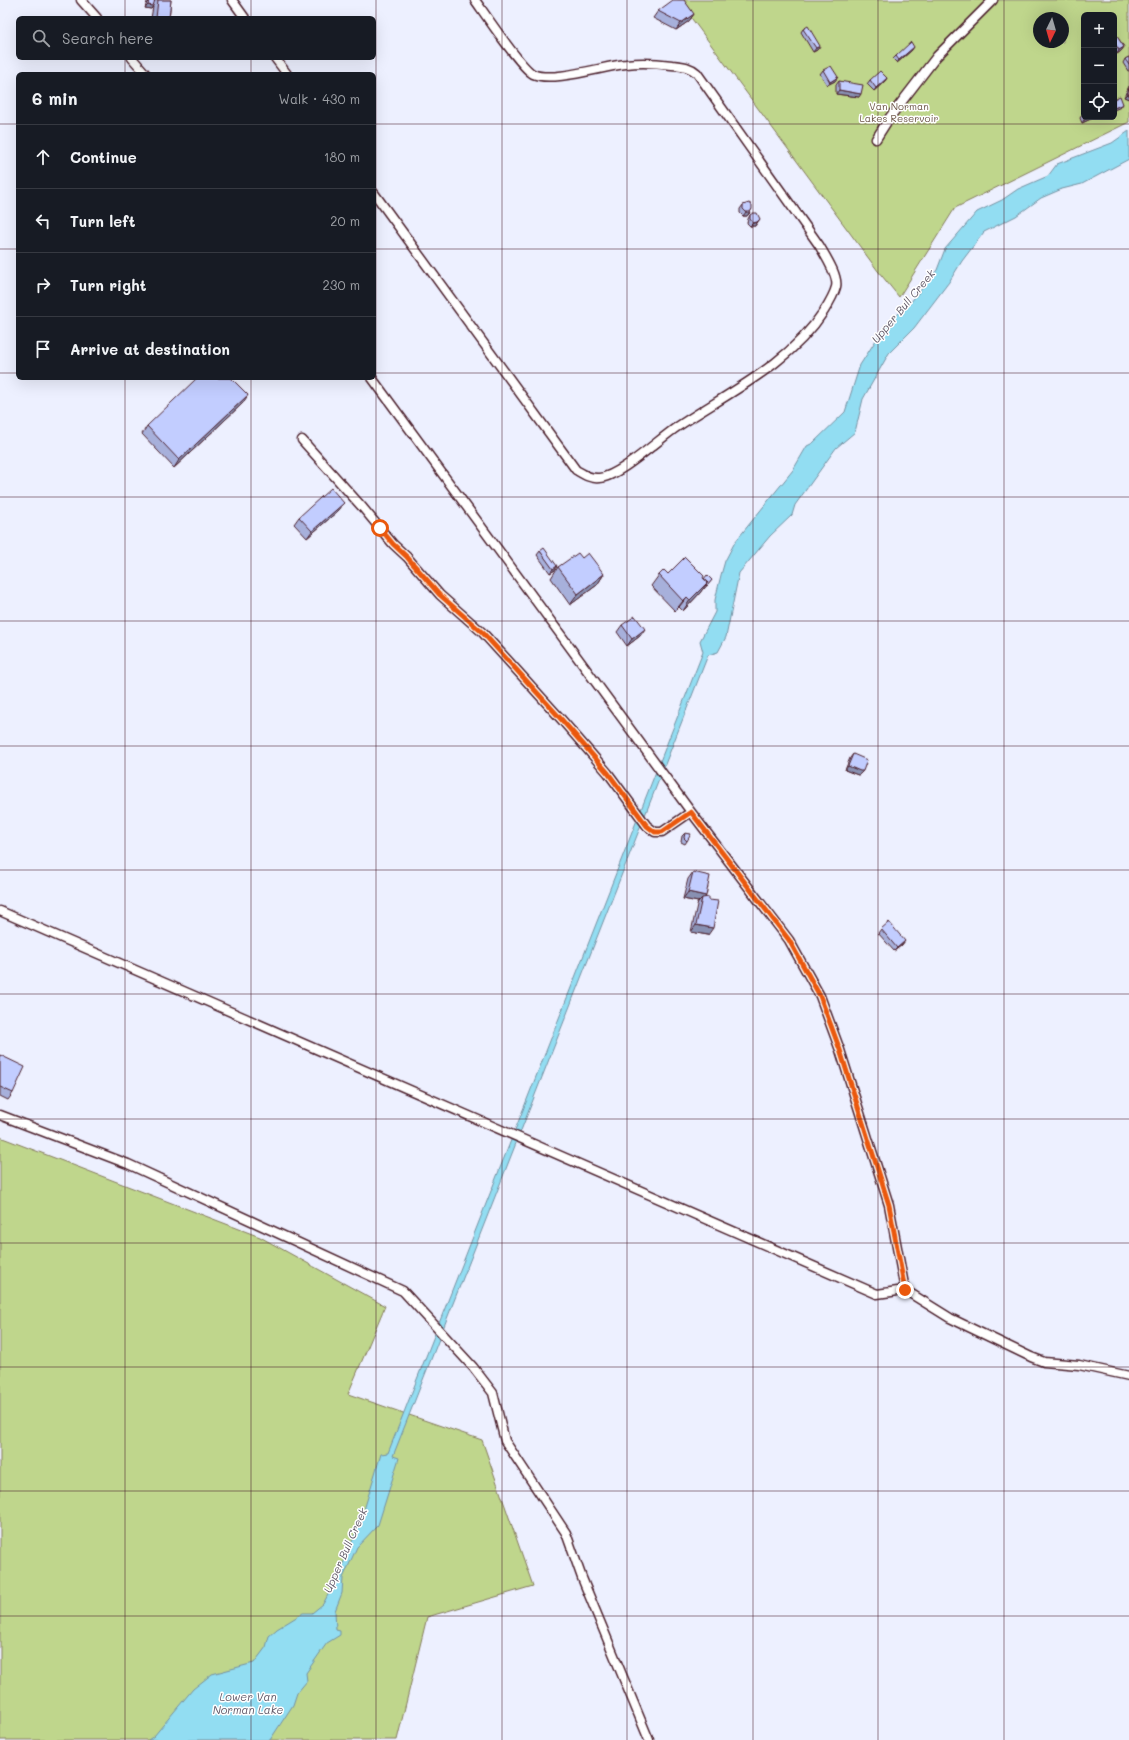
<!DOCTYPE html>
<meta charset="utf-8">
<style>
body{margin:0;font-family:Mali,sans-serif;background:#20242c;color:#f1f3f6}
.controls{position:absolute;right:12px;top:12px;display:grid;overflow:hidden;border-radius:6px;box-shadow:0 4px 16px #0002}
.controls button{width:36px;height:36px;display:grid;place-items:center;padding:0;border:0;border-bottom:1px solid #363941;background:#171b24;color:#f1f3f6;font:20px sans-serif}
.compass{position:absolute;left:1033px;top:12px;width:36px;height:36px;border-radius:50%;background:#171b24;box-shadow:0 4px 16px #0002;rotate:185deg}
.stop{position:absolute;width:12px;height:12px;margin:-9px;border:3px solid #ea580c;border-radius:50%;background:#fff}
.stop.end{background:#ea580c;border-color:#fff;box-shadow:0 1px 4px #0008}
.list{margin:0;padding:0;list-style:none}
h2{display:flex;justify-content:space-between;align-items:center;height:52px;margin:0;padding:0 16px;font-size:17px}
h2 small{font-size:13px;font-weight:400;color:#9ea1a6}
.list li{display:grid;grid-template-columns:26px 1fr auto;gap:12px;align-items:center;box-sizing:border-box;height:64px;padding:0 16px;border-top:1px solid #363941}
.list b{display:block;font-size:15px;white-space:nowrap}
.list em{font-size:13px;font-style:normal;color:#9ea1a6}
.icon{flex:none;width:22px;height:22px;fill:none;stroke:currentColor;stroke-width:2;stroke-linecap:round;stroke-linejoin:round}
.map{position:relative;flex:none;width:1129px;height:1740px;overflow:hidden}
.search{position:absolute;background:#171b24;box-shadow:0 4px 16px #0002;left:16px;top:16px;width:360px;height:44px;display:flex;align-items:center;gap:10px;box-sizing:border-box;padding:0 14px;border-radius:6px;color:#9ea1a6;font-size:15px}
.panel{position:absolute;background:#171b24;box-shadow:0 4px 16px #0002;left:16px;top:72px;width:360px;height:308px;border-radius:6px}
.map>svg:first-child{display:block}
.green{fill:#bfd68c;stroke:#847a5c;fill-rule:evenodd}
.water{fill:#92ddf2;stroke:#7591a2}
.lines{fill:none;stroke-linecap:round;stroke-linejoin:round}
.service-casing{stroke:#4a1f2b;stroke-width:11}
.service{stroke:#fff;stroke-width:8}
.wall{fill:#a7b0db;stroke:#4a1f2b}
.shaded-wall{fill:#8890b2;stroke:#4a1f2b}
.building{fill:#c2cdff;stroke:#4a1f2b}
.route{stroke:#ea580c;stroke-width:5}
.grid{fill:none;stroke:#4a1f2b;stroke-width:1;stroke-opacity:0.55}
.labels{text-anchor:middle;dominant-baseline:central;stroke-width:3;stroke-linejoin:round;paint-order:stroke}
.park-label{font-size:10px;fill:#6d5648;stroke:#fff}
.water-label{font-size:11px;font-style:italic;fill:#605867;stroke:#fff}
</style>
<div class="map">
<svg width="1129" height="1740" viewBox="0 0 1129 1740">
<rect width="100%" height="100%" fill="#edf0ff"/>
<filter id="ink" filterUnits="userSpaceOnUse"><feTurbulence type="fractalNoise" baseFrequency=".025" numOctaves="2"/><feDisplacementMap in="SourceGraphic" scale="8" xChannelSelector="R" yChannelSelector="G"/><feConvolveMatrix kernelMatrix="1 2 1 2 8 2 1 2 1" color-interpolation-filters="sRGB"/></filter>
<g filter="url(#ink)">
<path class="green" d="M 678,0 L 1129,0 L 1129,122 L 955,208 L 899,297 L 878,271 ZM 1084,15 L 1114,15 L 1114,117 L 1084,117 ZM 1039,18 L 1063,18 L 1063,42 L 1039,42 Z
M 0,1137 L 260,1237 L 385,1306 L 348,1394 L 482,1440 L 533,1586 L 427,1617 L 397,1740 L 0,1740 Z"/>
<path class="water" d="M 1129,131 L 1129,159 L 1082,184 L 1062,189 L 1041,198 L 1016,216 L 984,232 L 962,261 L 949,282 L 914,328 L 889,353 L 863,399 L 855,432 L 836,448 L 795,505 L 792,515 L 770,536 L 739,573 L 726,637 L 718,652 L 708,655 L 393,1456 L 399,1458 L 378,1525 L 357,1547 L 343,1578 L 342,1593 L 335,1611 L 336,1630 L 340,1631 L 340,1635 L 327,1643 L 322,1650 L 306,1673 L 307,1681 L 297,1693 L 293,1705 L 270,1740 L 148,1740 L 154,1736 L 193,1689 L 212,1674 L 254,1663 L 266,1647 L 269,1636 L 277,1629 L 303,1613 L 312,1613 L 323,1604 L 337,1578 L 348,1552 L 364,1510 L 381,1454 L 388,1453 L 703,652 L 700,641 L 715,612 L 715,600 L 721,575 L 725,561 L 735,542 L 793,470 L 807,446 L 813,443 L 845,412 L 860,365 L 885,326 L 910,303 L 937,270 L 945,249 L 977,212 L 1002,200 L 1018,189 L 1048,176 L 1057,164 L 1112,143 Z"/>
<g class="lines">
<defs>
<path id="service" d="M 81,0 L 97,18
M 232,0 L 245,18
M 132,58 L 146,74
M 275,58 L 287,74
M 876,139 L 890,117 L 937,56 L 993,0
M 374,193 L 576,470 C 583,474 590,479 599,478 C 619,477 659,439 677,427 C 729,392 789,365 824,311 C 829,303 834,295 836,287 C 839,276 824,254 819,245 L 697,73 C 689,66 682,66 672,65 C 657,63 641,62 626,64 C 604,66 552,83 533,74 C 521,68 485,14 475,0
M 372,378 L 691,812 L 789,940 L 820,996 L 840,1050 L 889,1205 L 905,1290
M 302,440 L 363,508 L 393,544 L 407,557 L 440,595 L 483,633 L 561,719 L 608,773 L 647,826 L 655,832 L 662,832 L 691,812
M 0,911 L 877,1294 L 905,1290 L 950,1318 L 1031,1357 L 1044,1362 L 1079,1365 L 1129,1376
M 0,1115 L 128,1164 L 403,1291 L 473,1367 L 493,1393 L 505,1441 L 566,1533 L 582,1578 L 649,1740"/>
</defs>
<use href="#service" class="service-casing"/>
<use href="#service" class="service"/>
</g>
<path class="wall" d="M 148,0 L 155,0 L 154,1 L 155,0 L 171,0 L 169,18 L 151,18 L 153,7 L 151,9 L 145,8 L 147,2 Z
M 658,11 L 694,14 L 689,21 L 676,30 L 653,18 Z
M 803,29 L 820,46 L 817,50 L 813,52 L 801,32 Z
M 1114,32 L 1124,47 L 1121,51 L 1117,54 L 1114,50 Z
M 912,50 L 897,63 L 893,59 L 896,56 Z
M 1129,57 L 1129,71 L 1128,71 L 1123,63 L 1125,59 Z
M 823,70 L 835,81 L 827,85 L 820,74 Z
M 887,78 L 885,81 L 874,91 L 867,84 L 870,80 Z
M 839,81 L 859,97 L 836,94 L 836,85 Z
M 1129,86 L 1129,99 L 1124,97 Z
M 1082,115 L 1095,117 L 1082,123 L 1080,118 Z
M 743,205 L 750,213 L 747,216 L 743,216 L 740,213 L 740,209 Z
M 750,215 L 760,219 L 755,226 L 750,226 L 747,223 L 748,219 Z
M 243,403 L 174,468 L 142,434 L 147,426 Z
M 344,503 L 339,510 L 307,538 L 294,524 L 299,517 Z
M 540,551 L 555,570 L 550,573 L 537,555 Z
M 582,558 L 604,574 L 597,585 L 570,605 L 551,578 L 558,567 Z
M 668,574 L 703,578 L 704,579 L 712,580 L 704,589 L 703,588 L 700,593 L 683,611 L 679,607 L 675,611 L 651,586 L 659,575 Z
M 622,625 L 640,636 L 627,646 L 617,632 Z
M 853,754 L 860,774 L 858,775 L 845,770 L 850,758 Z
M 685,833 L 687,841 L 685,844 L 681,842 L 682,836 Z
M 693,872 L 704,898 L 709,900 L 708,935 L 691,932 L 697,905 L 698,902 L 683,899 L 688,879 Z
M 881,929 L 902,945 L 894,951 L 878,933 Z
M 0,1055 L 13,1093 L 8,1100 L 0,1096 Z"/>
<path class="shaded-wall" d="M 148,5 L 153,6 L 151,9 L 145,8 Z
M 694,14 L 689,21 L 676,30 L 681,23 Z
M 820,46 L 817,50 L 813,52 L 816,48 Z
M 914,47 L 912,50 L 897,63 L 899,60 Z
M 1124,47 L 1121,51 L 1117,54 L 1119,50 Z
M 838,77 L 835,81 L 827,85 L 830,82 Z
M 887,78 L 885,81 L 874,91 L 876,88 Z
M 839,90 L 861,94 L 859,97 L 836,94 Z
M 1127,94 L 1129,94 L 1129,99 L 1124,97 Z
M 1123,104 L 1121,107 L 1114,110 L 1114,108 Z
M 1090,117 L 1095,117 L 1082,123 L 1084,120 Z
M 752,209 L 747,216 L 743,216 L 746,212 Z
M 757,222 L 755,226 L 750,226 L 753,223 Z
M 248,395 L 243,403 L 174,468 L 179,460 Z
M 344,503 L 339,510 L 307,538 L 312,531 Z
M 557,566 L 555,570 L 550,573 L 553,569 Z
M 604,574 L 597,585 L 570,605 L 578,594 Z
M 708,582 L 700,593 L 683,611 L 690,600 Z
M 687,597 L 679,607 L 675,611 L 683,601 Z
M 645,629 L 640,636 L 627,646 L 632,639 Z
M 848,766 L 863,771 L 860,774 L 858,775 L 845,770 Z
M 688,892 L 706,896 L 701,903 L 702,898 L 698,902 L 683,899 Z
M 696,925 L 713,928 L 708,935 L 691,932 Z
M 905,941 L 902,945 L 894,951 L 897,948 Z"/>
<path class="building" d="M 149,0 L 155,0 L 153,6 L 148,5 Z
M 158,0 L 171,0 L 169,18 L 156,18 Z
M 673,0 L 684,0 L 694,14 L 681,23 L 658,11 Z
M 808,26 L 820,46 L 816,48 L 803,29 Z
M 1114,32 L 1124,47 L 1119,50 L 1114,42 Z
M 911,42 L 914,47 L 899,60 L 896,56 Z
M 1129,57 L 1129,65 L 1125,59 Z
M 831,66 L 838,77 L 830,82 L 823,70 Z
M 880,71 L 887,78 L 876,88 L 870,80 Z
M 839,81 L 863,85 L 861,94 L 839,90 Z
M 1129,88 L 1129,94 L 1127,94 Z
M 1120,96 L 1123,104 L 1114,108 L 1114,99 Z
M 1084,114 L 1084,117 L 1090,117 L 1084,120 L 1082,115 Z
M 749,203 L 752,205 L 752,209 L 750,212 L 746,212 L 743,209 L 743,205 Z
M 753,213 L 757,213 L 760,219 L 757,222 L 753,223 L 750,219 L 750,215 Z
M 197,378 L 231,378 L 248,395 L 179,460 L 147,426 Z
M 331,488 L 344,503 L 312,531 L 299,517 Z
M 544,548 L 557,566 L 553,569 L 540,551 Z
M 578,553 L 582,558 L 588,553 L 604,574 L 578,594 L 558,567 Z
M 685,557 L 704,576 L 703,578 L 708,582 L 690,600 L 687,597 L 683,601 L 659,575 L 664,570 L 668,574 Z
M 707,575 L 712,580 L 707,586 L 706,585 L 708,582 L 704,579 Z
M 635,616 L 645,629 L 632,639 L 622,625 Z
M 853,754 L 867,760 L 863,771 L 860,771 L 848,766 Z
M 685,833 L 691,834 L 687,841 L 684,838 Z
M 693,872 L 710,876 L 706,896 L 688,892 Z
M 709,897 L 709,900 L 718,901 L 713,928 L 696,925 L 702,898 Z
M 889,922 L 905,941 L 897,948 L 881,929 Z
M 0,1055 L 25,1067 L 13,1093 L 0,1087 Z"/>
</g>
<g class="lines" filter="url(#ink)">
<path class="route" d="M 380,528 L 393,544 L 407,557 L 440,595 L 483,633 L 561,719 L 608,773 L 647,826 L 655,832 L 662,832 L 691,812 L 789,940 L 820,996 L 840,1050 L 889,1205 L 905,1290"/>
</g>
<path class="grid" d="M 125,0 L 125,18M 251,0 L 251,18M 376,0 L 376,1740M 502,0 L 502,1740M 627,0 L 627,1740M 753,0 L 753,1740M 878,0 L 878,1740M 1004,0 L 1004,1740M 125,58 L 125,74M 251,58 L 251,74M 0,124 L 18,124M 374,124 L 1129,124M 0,249 L 18,249M 374,249 L 1129,249M 0,373 L 18,373M 374,373 L 1129,373M 125,378 L 125,1740M 251,378 L 251,1740M 0,497 L 1129,497M 0,621 L 1129,621M 0,746 L 1129,746M 0,870 L 1129,870M 0,994 L 1129,994M 0,1119 L 1129,1119M 0,1243 L 1129,1243M 0,1367 L 1129,1367M 0,1491 L 1129,1491M 0,1616 L 1129,1616"/>
<g class="labels">
<g class="park-label">
<text x="899" y="106">Van Norman<tspan x="899" dy="12">Lakes Reservoir</tspan></text>
</g>
<g class="water-label">
<text transform="translate(903 306) rotate(-50)">Upper Bull Creek</text>
<text transform="translate(345 1550) rotate(-66)">Upper Bull Creek</text>
<text x="248" y="1696">Lower Van<tspan x="248" dy="13">Norman Lake</tspan></text>
</g>
</g>
</svg>
<div class="controls">
<button>+</button>
<button>−</button>
<button><svg class="icon" aria-label="locate" viewBox="0 0 24 24"><circle cx="12" cy="12" r="6"/><path d="M12 2v4M12 18v4M2 12h4M18 12h4"/></svg></button>
</div>
<svg class="compass" viewBox="-18 -18 36 36"><path d="M0-13l5 13h-10z" fill="#e53935"/><path d="M0 13l5-13h-10z" fill="#9ea1a6"/></svg>
<div class="stop" style="left:380px;top:528px"></div>
<div class="stop end" style="left:905px;top:1290px"></div>
<div class="search"><svg class="icon" aria-label="search" viewBox="0 0 24 24"><circle cx="10" cy="10" r="6"/><path d="M15 15l6 6"/></svg>Search here</div>
<section class="panel">
<h2>6 min<small>Walk · 430 m</small></h2>
<ul class="list">
<li><svg class="icon" aria-label="ahead" viewBox="0 0 24 24"><path d="M12 20V5M6 11l6-6 6 6"/></svg><div><b>Continue</b></div><em>180 m</em></li>
<li><svg class="icon" aria-label="left" viewBox="0 0 24 24"><path d="M17 20v-9H6M10 6l-5 5 5 5"/></svg><div><b>Turn left</b></div><em>20 m</em></li>
<li><svg class="icon" aria-label="right" viewBox="0 0 24 24"><path d="M7 20v-9h11M14 6l5 5-5 5"/></svg><div><b>Turn right</b></div><em>230 m</em></li>
<li><svg class="icon" aria-label="arrive" viewBox="0 0 24 24"><path d="M6 21V4h12l-3 4 3 4H6"/></svg><div><b>Arrive at destination</b></div></li>
</ul>
</section>
</div>
